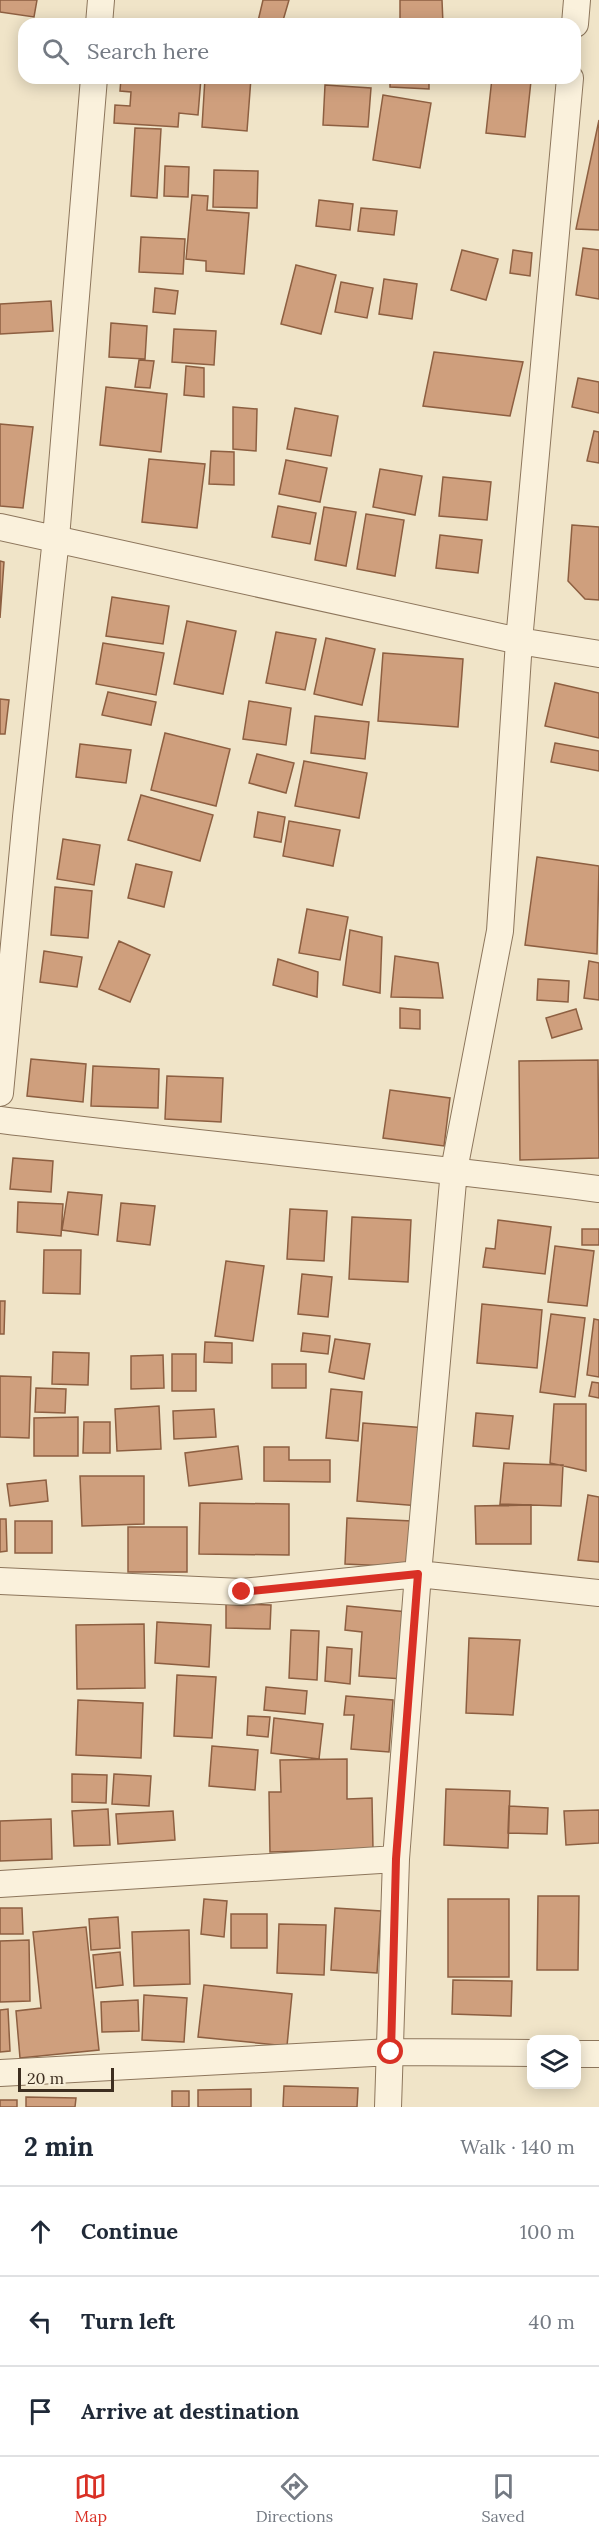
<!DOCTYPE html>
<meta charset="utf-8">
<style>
body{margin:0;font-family:Lora,serif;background:#f6f6f7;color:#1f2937}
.controls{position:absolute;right:18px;bottom:18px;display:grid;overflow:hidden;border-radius:12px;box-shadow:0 3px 15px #0003}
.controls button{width:54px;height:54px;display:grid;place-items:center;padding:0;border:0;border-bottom:2px solid #e0e1e3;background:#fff;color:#1f2937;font:30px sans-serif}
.scale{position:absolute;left:18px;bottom:15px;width:96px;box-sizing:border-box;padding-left:6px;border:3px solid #3d2e20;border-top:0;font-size:16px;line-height:21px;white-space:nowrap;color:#3d2e20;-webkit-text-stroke:4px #f7eed8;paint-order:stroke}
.stop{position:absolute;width:18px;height:18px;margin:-14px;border:4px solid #d93025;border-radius:50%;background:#fff}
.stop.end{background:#d93025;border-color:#fff;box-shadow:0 2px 6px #0008}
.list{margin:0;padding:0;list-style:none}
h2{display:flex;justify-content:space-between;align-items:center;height:78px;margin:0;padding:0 24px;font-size:26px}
h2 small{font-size:20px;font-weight:400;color:#747a83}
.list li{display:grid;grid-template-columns:39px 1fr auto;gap:18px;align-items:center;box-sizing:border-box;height:90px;padding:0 24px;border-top:2px solid #e0e1e3}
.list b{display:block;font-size:22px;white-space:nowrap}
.list em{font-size:20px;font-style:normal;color:#747a83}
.icon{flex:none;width:33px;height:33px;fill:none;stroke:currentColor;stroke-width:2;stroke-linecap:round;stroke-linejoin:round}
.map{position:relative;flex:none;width:599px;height:2107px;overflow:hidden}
.search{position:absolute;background:#fff;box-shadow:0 3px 15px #0003;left:18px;right:18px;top:18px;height:66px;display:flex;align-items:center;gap:15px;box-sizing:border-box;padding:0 21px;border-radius:18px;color:#747a83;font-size:22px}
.sheet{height:348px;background:#fff}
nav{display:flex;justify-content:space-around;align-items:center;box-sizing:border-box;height:84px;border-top:2px solid #e0e1e3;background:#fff;font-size:16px;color:#747a83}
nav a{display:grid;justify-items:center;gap:3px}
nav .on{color:#d93025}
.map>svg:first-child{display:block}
.building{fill:#cf9f7d;stroke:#8d5f41;stroke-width:1.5}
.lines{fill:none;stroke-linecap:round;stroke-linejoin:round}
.minor-casing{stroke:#8d765c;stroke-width:28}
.minor{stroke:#faf1dc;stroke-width:26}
.route{stroke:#d93025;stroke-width:8}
</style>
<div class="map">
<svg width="599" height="2107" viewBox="0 0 599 2107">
<rect width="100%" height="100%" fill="#f0e4c8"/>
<path class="building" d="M 0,0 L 37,0 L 34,17 L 0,12 Z
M 263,0 L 289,0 L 282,24 L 258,21 Z
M 400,0 L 442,0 L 443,24 L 400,24 Z
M 121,78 L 201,78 L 198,115 L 179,113 L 178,127 L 114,123 L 115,105 L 130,106 L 131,92 L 120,91 Z
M 205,78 L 251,78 L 247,131 L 202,127 Z
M 390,78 L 429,78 L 429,89 L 390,87 Z
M 492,78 L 531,81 L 525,137 L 486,133 Z
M 325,85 L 371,88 L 368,127 L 323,125 Z
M 383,95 L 431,103 L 420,168 L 373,160 Z
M 599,120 L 599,230 L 576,229 Z
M 135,128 L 161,129 L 157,198 L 131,196 Z
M 165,166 L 189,167 L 188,197 L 164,196 Z
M 214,170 L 258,171 L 257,208 L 213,207 Z
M 192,195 L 208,196 L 207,210 L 249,213 L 244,274 L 206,271 L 206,261 L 186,259 Z
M 319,200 L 353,204 L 350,230 L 316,226 Z
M 361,208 L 397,211 L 394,235 L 358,231 Z
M 141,237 L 185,239 L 183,274 L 139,272 Z
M 583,248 L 599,250 L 599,299 L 576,295 Z
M 462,250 L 498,259 L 486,300 L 451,290 Z
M 513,250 L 532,253 L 530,276 L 510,273 Z
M 296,265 L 336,275 L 321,334 L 281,324 Z
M 384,279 L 417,284 L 412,319 L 379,314 Z
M 341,282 L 373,288 L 367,318 L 335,312 Z
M 155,288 L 178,291 L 175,314 L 153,312 Z
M 51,301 L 53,331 L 0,334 L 0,304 Z
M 111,323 L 147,326 L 145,359 L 109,357 Z
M 174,329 L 216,331 L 214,365 L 172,362 Z
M 434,352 L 523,362 L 510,416 L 423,406 Z
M 139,360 L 154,361 L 150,388 L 135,387 Z
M 186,366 L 204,368 L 204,397 L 184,395 Z
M 578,378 L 599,382 L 599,413 L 572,407 Z
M 106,387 L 167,394 L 161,452 L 100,445 Z
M 233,407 L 257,409 L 256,451 L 233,449 Z
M 295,408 L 338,416 L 331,456 L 287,449 Z
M 0,424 L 33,427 L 23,508 L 0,506 Z
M 594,431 L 599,432 L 599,463 L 587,461 Z
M 211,451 L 234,452 L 234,485 L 209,484 Z
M 149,459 L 205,464 L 197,528 L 142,522 Z
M 286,460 L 327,468 L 320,502 L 279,494 Z
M 380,469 L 422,476 L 415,515 L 373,507 Z
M 443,477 L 491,482 L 487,520 L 439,516 Z
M 278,506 L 316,513 L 310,544 L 272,537 Z
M 324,507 L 356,512 L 346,566 L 315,560 Z
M 366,514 L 404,520 L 395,576 L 357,569 Z
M 572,525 L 599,527 L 599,600 L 585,599 L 568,581 Z
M 440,535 L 482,540 L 478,573 L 436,568 Z
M 0,561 L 4,562 L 0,618 Z
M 112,597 L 169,606 L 163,644 L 106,636 Z
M 187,621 L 236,631 L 223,694 L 174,684 Z
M 276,632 L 316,639 L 305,690 L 266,683 Z
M 326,638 L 375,649 L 362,705 L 314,694 Z
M 103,643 L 164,653 L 156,695 L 96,684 Z
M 383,653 L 463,659 L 458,727 L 378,721 Z
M 555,683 L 599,693 L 599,738 L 545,726 Z
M 108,692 L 156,702 L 151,725 L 102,715 Z
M 0,699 L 9,700 L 5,734 L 0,734 Z
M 249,701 L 291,708 L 286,745 L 243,739 Z
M 315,716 L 369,722 L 365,759 L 311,753 Z
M 165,733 L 230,749 L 216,806 L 151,790 Z
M 555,743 L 599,751 L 599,771 L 551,762 Z
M 80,744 L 131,750 L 126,783 L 76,777 Z
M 257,754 L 294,763 L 286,793 L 249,783 Z
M 304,761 L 367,773 L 359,818 L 295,806 Z
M 141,795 L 213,815 L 200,861 L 128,840 Z
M 258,812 L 285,817 L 281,842 L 254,837 Z
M 289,821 L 340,830 L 333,866 L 283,856 Z
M 63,839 L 100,845 L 94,885 L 57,879 Z
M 537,857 L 599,866 L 597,954 L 525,945 Z
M 136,864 L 172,872 L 164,907 L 128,898 Z
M 55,887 L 92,891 L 88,938 L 51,935 Z
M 307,909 L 348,917 L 340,960 L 299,953 Z
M 350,930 L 382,937 L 380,993 L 343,985 Z
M 119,941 L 150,955 L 130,1002 L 99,989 Z
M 44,951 L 82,957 L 77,987 L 40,982 Z
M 395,956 L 438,963 L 443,998 L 391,997 Z
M 278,959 L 318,972 L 317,997 L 273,985 Z
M 589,961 L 599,963 L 599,1000 L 584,998 Z
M 538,979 L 569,981 L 568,1002 L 537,1000 Z
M 400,1008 L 420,1010 L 420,1029 L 400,1028 Z
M 576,1009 L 582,1029 L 552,1038 L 546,1018 Z
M 31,1059 L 86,1064 L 83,1102 L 27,1096 Z
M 598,1060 L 599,1158 L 520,1160 L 519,1061 Z
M 93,1066 L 159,1069 L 158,1108 L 91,1106 Z
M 167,1076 L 223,1078 L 221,1122 L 165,1119 Z
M 390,1090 L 450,1098 L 444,1146 L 383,1138 Z
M 13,1158 L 53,1161 L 51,1192 L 10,1189 Z
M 68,1192 L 102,1195 L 98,1235 L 62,1230 Z
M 18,1202 L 63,1204 L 61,1236 L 17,1232 Z
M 121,1203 L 155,1206 L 150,1245 L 117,1241 Z
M 290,1209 L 327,1211 L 324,1261 L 287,1259 Z
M 352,1217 L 411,1220 L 408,1282 L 349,1279 Z
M 498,1220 L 551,1227 L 545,1274 L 483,1267 L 486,1248 L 495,1249 Z
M 582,1229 L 599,1229 L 599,1245 L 582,1245 Z
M 555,1246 L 594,1251 L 587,1306 L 548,1302 Z
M 44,1250 L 81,1250 L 80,1294 L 43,1293 Z
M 226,1261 L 264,1266 L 253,1341 L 215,1336 Z
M 302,1274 L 332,1277 L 328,1317 L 298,1314 Z
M 0,1301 L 5,1301 L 4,1334 L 0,1334 Z
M 482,1304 L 542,1310 L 537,1368 L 477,1363 Z
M 551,1314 L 585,1318 L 575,1397 L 540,1392 Z
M 594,1319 L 599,1320 L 599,1377 L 587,1375 Z
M 303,1333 L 330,1336 L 328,1354 L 301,1351 Z
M 335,1339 L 370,1344 L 364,1379 L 329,1372 Z
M 205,1342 L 232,1343 L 232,1363 L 204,1362 Z
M 53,1352 L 89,1353 L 88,1385 L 52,1384 Z
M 172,1354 L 196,1354 L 196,1391 L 172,1391 Z
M 163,1355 L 164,1388 L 131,1389 L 131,1356 Z
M 272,1364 L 306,1364 L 306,1388 L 272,1388 Z
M 0,1376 L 31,1377 L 29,1438 L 0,1437 Z
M 592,1382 L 599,1383 L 599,1398 L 589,1396 Z
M 36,1388 L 66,1389 L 65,1413 L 35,1412 Z
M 331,1389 L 362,1392 L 358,1441 L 326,1438 Z
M 554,1404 L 586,1404 L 586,1471 L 550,1463 Z
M 159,1406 L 161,1449 L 117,1451 L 115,1409 Z
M 214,1409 L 216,1437 L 174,1439 L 173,1411 Z
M 476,1413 L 513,1416 L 509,1449 L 473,1446 Z
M 78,1417 L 78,1456 L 34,1456 L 34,1418 Z
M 84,1422 L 110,1422 L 110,1453 L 83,1453 Z
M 363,1423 L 426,1428 L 420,1506 L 357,1501 Z
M 238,1446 L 242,1479 L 189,1486 L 185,1453 Z
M 264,1447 L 289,1447 L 289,1460 L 330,1460 L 330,1482 L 264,1481 Z
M 504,1463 L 563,1465 L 561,1506 L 500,1504 Z
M 80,1476 L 144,1476 L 144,1524 L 82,1526 Z
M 46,1480 L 48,1501 L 10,1506 L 7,1484 Z
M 588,1495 L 599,1497 L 599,1562 L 578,1560 Z
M 200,1503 L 289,1504 L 289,1555 L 199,1554 Z
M 531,1505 L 531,1544 L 476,1544 L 475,1506 Z
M 347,1518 L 412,1521 L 410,1567 L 345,1564 Z
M 0,1519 L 6,1519 L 7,1551 L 0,1552 Z
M 15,1521 L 52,1521 L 52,1553 L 15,1553 Z
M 128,1527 L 187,1527 L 187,1572 L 128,1572 Z
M 226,1604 L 271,1605 L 270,1629 L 226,1628 Z
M 347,1606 L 408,1612 L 403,1679 L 359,1676 L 362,1632 L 345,1630 Z
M 157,1622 L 211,1625 L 209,1667 L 155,1663 Z
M 144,1624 L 145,1688 L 77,1689 L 76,1625 Z
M 291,1630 L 319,1631 L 317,1680 L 289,1678 Z
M 469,1638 L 520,1640 L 513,1715 L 466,1713 Z
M 327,1647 L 352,1649 L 350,1684 L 325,1681 Z
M 177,1675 L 216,1677 L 212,1738 L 174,1736 Z
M 266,1687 L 307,1691 L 305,1714 L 264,1710 Z
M 346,1696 L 393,1700 L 389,1752 L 351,1749 L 354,1715 L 344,1715 Z
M 78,1700 L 143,1703 L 141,1758 L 76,1755 Z
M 248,1716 L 270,1717 L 268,1737 L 247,1735 Z
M 274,1718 L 323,1724 L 319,1759 L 271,1753 Z
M 212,1746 L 258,1750 L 255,1790 L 209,1786 Z
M 347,1759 L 347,1799 L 372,1798 L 373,1849 L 270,1852 L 269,1792 L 281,1792 L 280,1760 Z
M 72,1774 L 107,1775 L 106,1803 L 72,1802 Z
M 114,1774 L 151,1776 L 149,1806 L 112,1804 Z
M 446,1789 L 510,1791 L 508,1848 L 444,1845 Z
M 509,1806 L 548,1808 L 547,1834 L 508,1833 Z
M 108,1809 L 110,1845 L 74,1846 L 72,1811 Z
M 599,1810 L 599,1843 L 566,1845 L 564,1811 Z
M 173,1811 L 175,1840 L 118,1844 L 116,1814 Z
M 51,1819 L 52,1859 L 0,1861 L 0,1821 Z
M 538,1896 L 579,1896 L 578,1970 L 537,1970 Z
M 204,1899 L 227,1901 L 224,1937 L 201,1934 Z
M 448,1899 L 509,1899 L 509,1977 L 448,1977 Z
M 0,1908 L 22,1908 L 23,1934 L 0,1934 Z
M 335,1908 L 381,1911 L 377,1973 L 331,1970 Z
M 231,1914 L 267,1914 L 267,1948 L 231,1948 Z
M 118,1917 L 120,1948 L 91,1950 L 89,1919 Z
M 279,1924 L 326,1925 L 324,1975 L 277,1973 Z
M 86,1927 L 99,2050 L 20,2058 L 16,2011 L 41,2008 L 33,1932 Z
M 189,1930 L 190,1984 L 134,1986 L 132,1932 Z
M 29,1940 L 30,2001 L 0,2002 L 0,1941 Z
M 120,1952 L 123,1985 L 96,1988 L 93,1955 Z
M 453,1980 L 512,1981 L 511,2016 L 452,2014 Z
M 204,1985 L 292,1994 L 287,2046 L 198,2037 Z
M 144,1995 L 187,1998 L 184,2042 L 142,2040 Z
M 138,2000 L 139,2031 L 102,2032 L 101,2002 Z
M 8,2009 L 10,2051 L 0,2052 L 0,2010 Z
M 284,2086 L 358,2088 L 357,2107 L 283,2107 Z
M 251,2089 L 251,2107 L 198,2107 L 198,2090 Z
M 172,2091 L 189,2091 L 189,2107 L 172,2107 Z
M 26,2097 L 76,2098 L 75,2107 L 26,2107 Z
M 0,2100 L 17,2100 L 17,2107 L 0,2107 Z"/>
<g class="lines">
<defs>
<path id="minor" d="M 99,24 L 101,0
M 575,24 L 577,0
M 0,527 L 519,641 L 599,654
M 0,1093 L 26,817 L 56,538 L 94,78
M 0,1120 C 199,1145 400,1163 599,1189
M 0,1581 L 242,1592 L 418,1574 L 599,1593
M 0,1884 L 396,1859
M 576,2054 L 599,2054
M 0,2073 L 391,2052 L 532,2053
M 388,2107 L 396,1859 L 418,1574 L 454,1170 L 500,931 L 519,641 L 570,78"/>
</defs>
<use href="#minor" class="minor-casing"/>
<use href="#minor" class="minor"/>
</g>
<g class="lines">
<path class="route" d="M 242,1592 L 418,1574 L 396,1859 L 391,2052"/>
</g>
</svg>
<div class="controls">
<button><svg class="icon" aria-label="layers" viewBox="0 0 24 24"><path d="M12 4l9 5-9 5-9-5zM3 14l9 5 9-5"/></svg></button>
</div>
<div class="scale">20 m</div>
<div class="stop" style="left:391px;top:2052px"></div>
<div class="stop end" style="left:242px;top:1592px"></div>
<div class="search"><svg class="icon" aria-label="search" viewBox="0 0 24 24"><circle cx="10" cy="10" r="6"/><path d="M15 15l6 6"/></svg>Search here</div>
</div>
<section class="sheet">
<h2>2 min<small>Walk · 140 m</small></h2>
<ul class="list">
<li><svg class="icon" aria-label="ahead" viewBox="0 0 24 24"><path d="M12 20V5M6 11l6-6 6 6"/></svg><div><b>Continue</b></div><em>100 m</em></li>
<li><svg class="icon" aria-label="left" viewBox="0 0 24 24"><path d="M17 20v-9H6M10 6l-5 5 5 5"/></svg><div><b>Turn left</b></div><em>40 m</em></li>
<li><svg class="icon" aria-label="arrive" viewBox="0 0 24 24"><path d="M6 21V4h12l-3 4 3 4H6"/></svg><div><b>Arrive at destination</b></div></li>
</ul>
</section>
<nav>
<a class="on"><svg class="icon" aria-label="map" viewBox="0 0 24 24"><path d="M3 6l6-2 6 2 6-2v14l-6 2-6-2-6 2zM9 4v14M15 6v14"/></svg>Map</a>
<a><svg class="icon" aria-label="directions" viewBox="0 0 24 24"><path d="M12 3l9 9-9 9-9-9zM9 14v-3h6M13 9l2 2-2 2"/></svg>Directions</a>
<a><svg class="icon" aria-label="saved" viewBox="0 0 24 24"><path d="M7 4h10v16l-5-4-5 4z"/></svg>Saved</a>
</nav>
